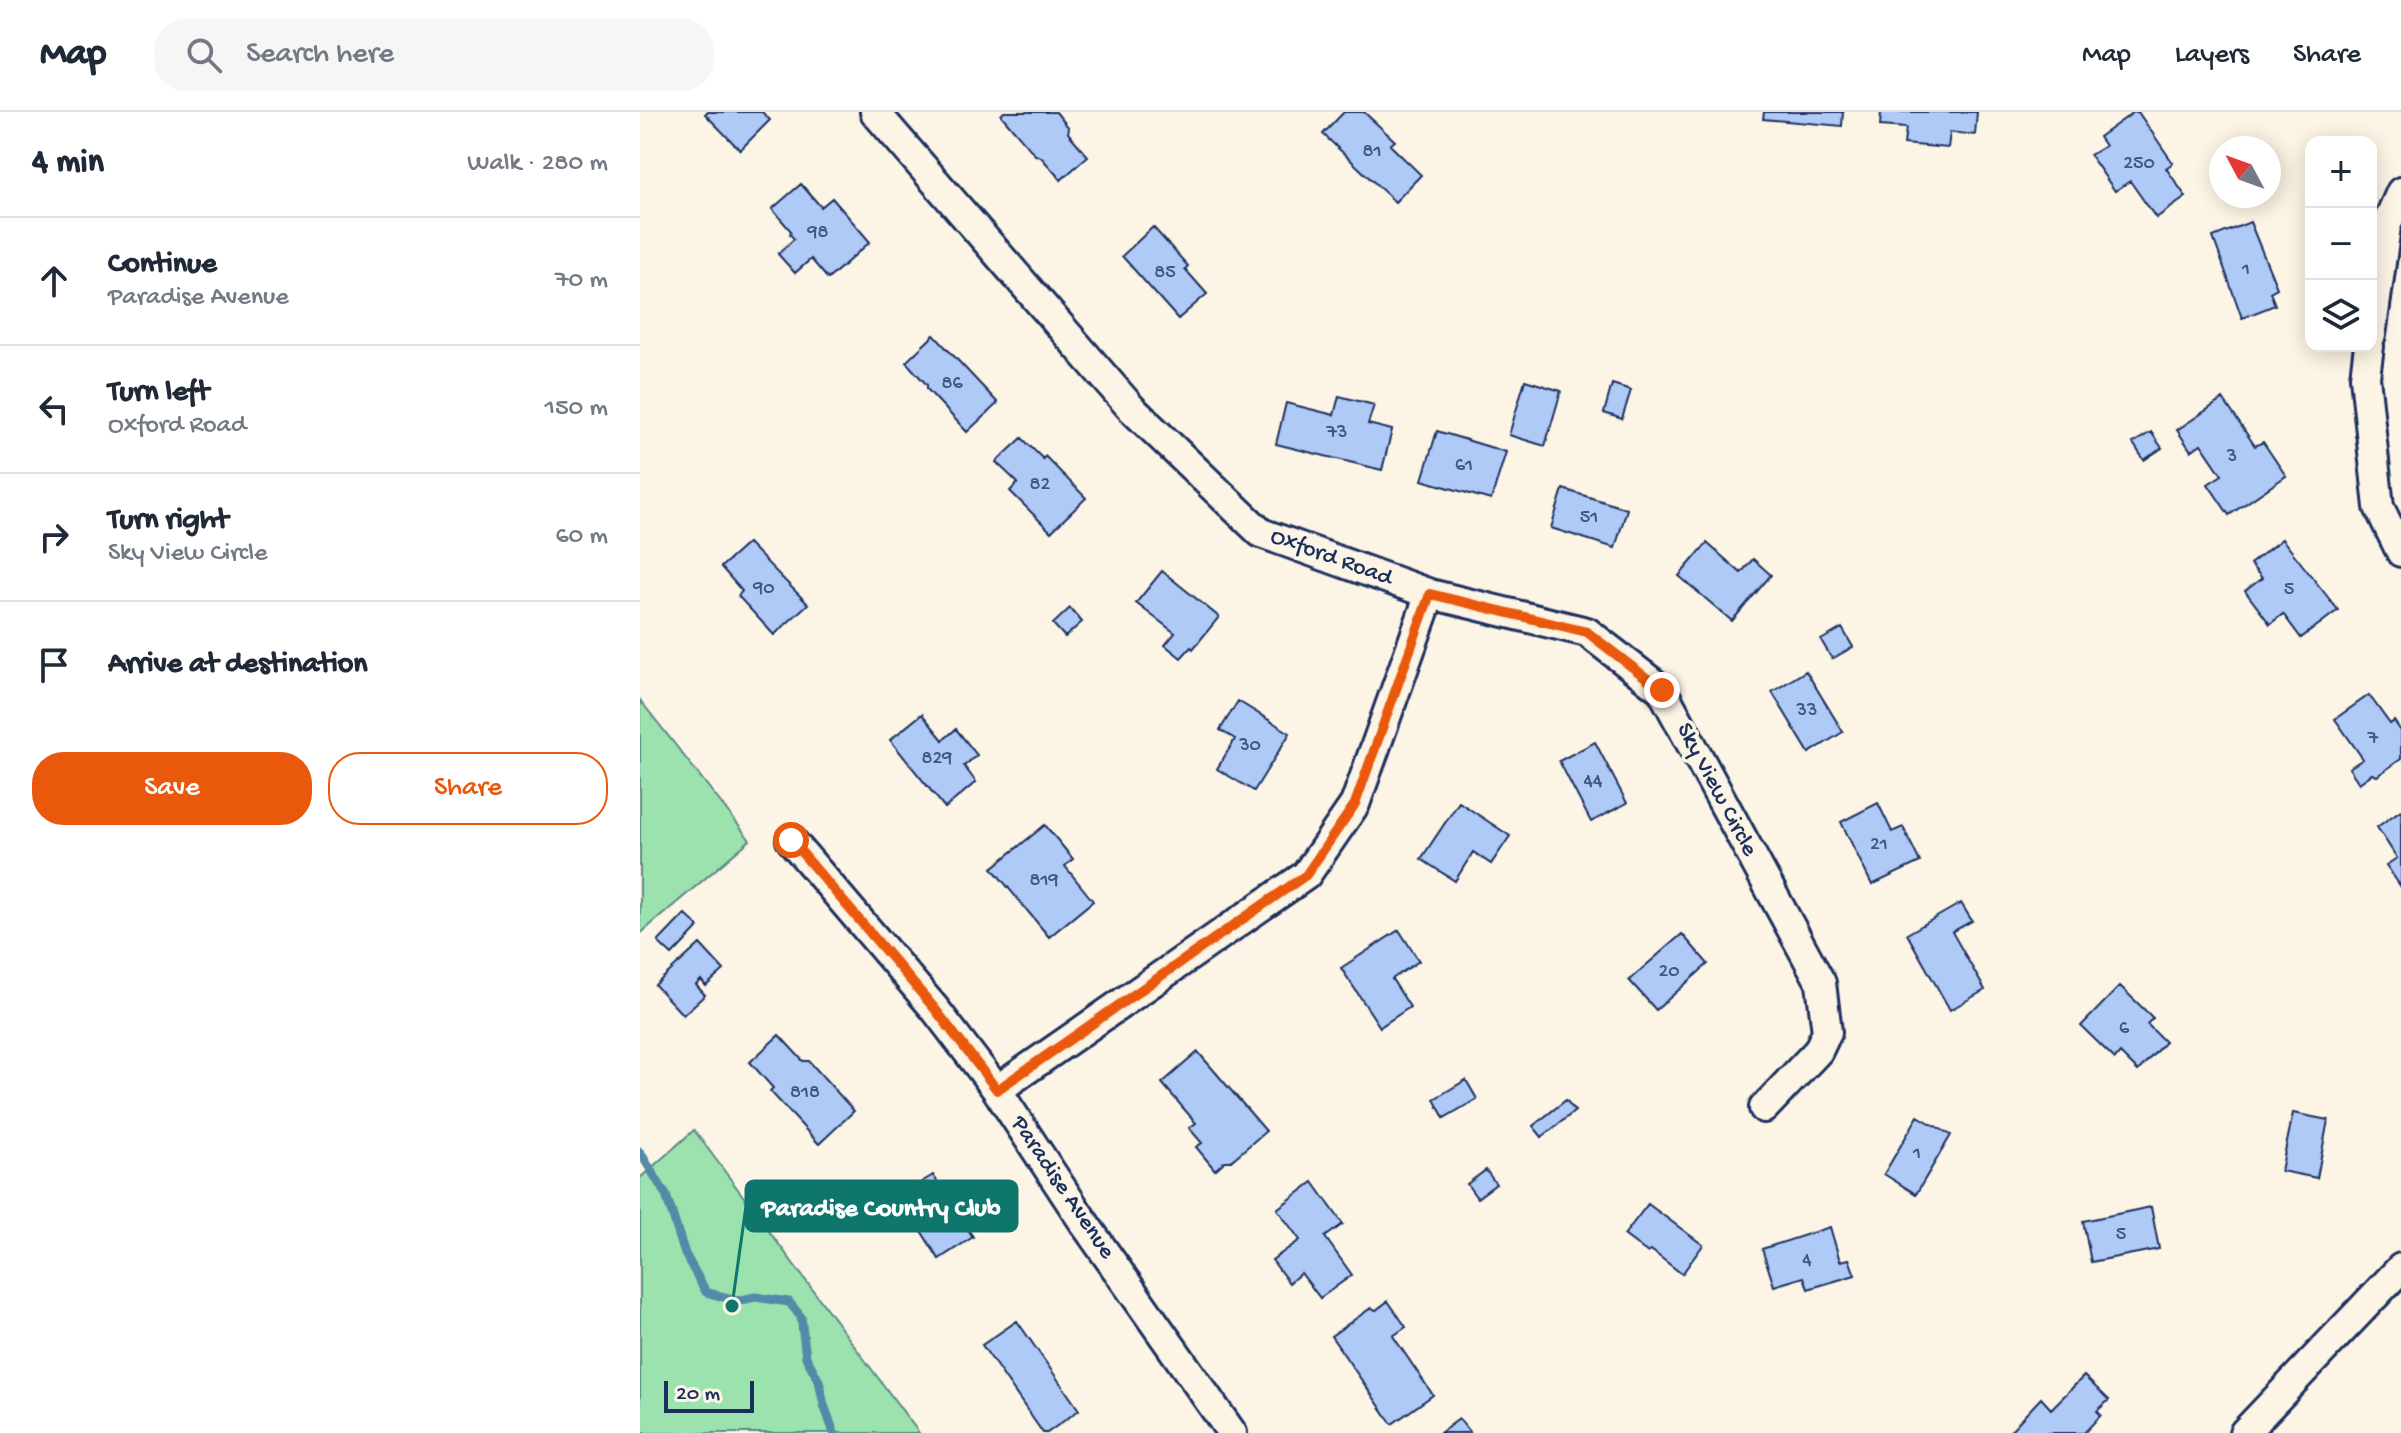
<!DOCTYPE html>
<meta charset="utf-8">
<style>
body{margin:0;font-family:"Gochi Hand",sans-serif;background:#f6f6f7;color:#1f2937}
.controls{position:absolute;right:24px;top:24px;display:grid;overflow:hidden;border-radius:16px;box-shadow:0 4px 20px #0003}
.controls button{width:72px;height:72px;display:grid;place-items:center;padding:0;border:0;border-bottom:2px solid #e0e1e3;background:#fff;color:#1f2937;font:40px sans-serif}
.compass{position:absolute;left:1569px;top:24px;width:72px;height:72px;border-radius:50%;background:#fff;box-shadow:0 4px 20px #0003;rotate:311deg}
.scale{position:absolute;left:24px;bottom:20px;width:90px;box-sizing:border-box;padding-left:8px;border:4px solid #1b2f5e;border-top:0;font-size:22px;line-height:28px;white-space:nowrap;color:#1b2f5e;-webkit-text-stroke:6px #fcf5e5;paint-order:stroke}
.stop{position:absolute;width:24px;height:24px;margin:-18px;border:6px solid #ea580c;border-radius:50%;background:#fff}
.stop.end{background:#ea580c;border-color:#fff;box-shadow:0 2px 8px #0008}
.list{margin:0;padding:0;list-style:none}
h2{display:flex;justify-content:space-between;align-items:center;height:104px;margin:0;padding:0 32px;font-size:34px}
h2 small{font-size:26px;font-weight:400;color:#747a83}
.list li{display:grid;grid-template-columns:52px 1fr auto;gap:24px;align-items:center;box-sizing:border-box;height:128px;padding:0 32px;border-top:2px solid #e0e1e3}
.list b{display:block;font-size:30px;white-space:nowrap}
.list p{margin:0;font-size:26px;white-space:nowrap;color:#747a83}
.list em{font-size:26px;font-style:normal;color:#747a83}
.actions{display:flex;gap:16px;padding:24px 32px}
.actions a{flex:1;padding:18px 0;border:2px solid #ea580c;border-radius:32px;text-align:center;font-size:28px;color:#ea580c}
.actions .main{background:#ea580c;color:#fff}
.icon{flex:none;width:44px;height:44px;fill:none;stroke:currentColor;stroke-width:2;stroke-linecap:round;stroke-linejoin:round}
.map{position:relative;flex:none;width:1761px;height:1321px;overflow:hidden}
header{display:flex;align-items:center;gap:48px;box-sizing:border-box;height:112px;padding:0 40px;background:#fff;border-bottom:2px solid #e0e1e3}
header strong{font-size:38px}
nav{display:flex;gap:44px;margin-inline-start:auto;font-size:28px}
.search{width:560px;height:72px;background:#f6f6f7;display:flex;align-items:center;gap:20px;box-sizing:border-box;padding:0 28px;border-radius:32px;color:#747a83;font-size:30px}
main{display:flex}
aside{flex:1;background:#fff}
.map>svg:first-child{display:block}
.green{fill:#9be2af;stroke:#5b8886;stroke-width:2}
.lines{fill:none;stroke-linecap:round;stroke-linejoin:round}
.stream{stroke:#538aa7;stroke-width:9}
.building{fill:#afcaf7;stroke:#1b2f5e;stroke-width:2}
.street-casing{stroke:#1b2f5e;stroke-width:34}
.street{stroke:#fcf5e5;stroke-width:28}
.route{stroke:#ea580c;stroke-width:10}
.labels{text-anchor:middle;dominant-baseline:central;stroke-width:7;stroke-linejoin:round;paint-order:stroke}
.number-label{font-size:20px;fill:#405684}
.street-label{font-size:24px;fill:#1b2f5e;stroke:#fcf5e5}
.leader{fill:none;stroke:#0f766e;stroke-width:3}
.callout-dot{fill:#0f766e;stroke:#fcf5e5;stroke-width:3}
.callout{fill:#0f766e;stroke:#0f766e;stroke-width:3}
.callout-label{font-size:26px;text-anchor:middle;font-weight:bold;fill:#fff}
</style>
<header>
<strong>Map</strong>
<div class="search"><svg class="icon" aria-label="search" viewBox="0 0 24 24"><circle cx="10" cy="10" r="6"/><path d="M15 15l6 6"/></svg>Search here</div>
<nav><a>Map</a><a>Layers</a><a>Share</a></nav>
</header>
<main>
<aside>
<h2>4 min<small>Walk · 280 m</small></h2>
<ul class="list">
<li><svg class="icon" aria-label="ahead" viewBox="0 0 24 24"><path d="M12 20V5M6 11l6-6 6 6"/></svg><div><b>Continue</b><p>Paradise Avenue</p></div><em>70 m</em></li>
<li><svg class="icon" aria-label="left" viewBox="0 0 24 24"><path d="M17 20v-9H6M10 6l-5 5 5 5"/></svg><div><b>Turn left</b><p>Oxford Road</p></div><em>150 m</em></li>
<li><svg class="icon" aria-label="right" viewBox="0 0 24 24"><path d="M7 20v-9h11M14 6l5 5-5 5"/></svg><div><b>Turn right</b><p>Sky View Circle</p></div><em>60 m</em></li>
<li><svg class="icon" aria-label="arrive" viewBox="0 0 24 24"><path d="M6 21V4h12l-3 4 3 4H6"/></svg><div><b>Arrive at destination</b></div></li>
</ul>
<div class="actions"><a class="main">Save</a><a>Share</a></div>
</aside>
<div class="map">
<svg width="1761" height="1321" viewBox="0 0 1761 1321">
<rect width="100%" height="100%" fill="#fcf5e5"/>
<filter id="ink" filterUnits="userSpaceOnUse"><feTurbulence type="fractalNoise" baseFrequency=".0125" numOctaves="2"/><feDisplacementMap in="SourceGraphic" scale="16" xChannelSelector="R" yChannelSelector="G"/><feConvolveMatrix kernelMatrix="1 2 1 2 8 2 1 2 1" color-interpolation-filters="sRGB"/></filter>
<g filter="url(#ink)">
<path class="green" d="M 0,588 L 110,728 L 0,822 Z
M 54,1018 L 279,1321 L 0,1321 L 0,1066 Z"/>
<g class="lines">
<path class="stream" d="M 0,1040 L 26,1083 L 45,1142 L 66,1180 L 97,1189 L 115,1185 L 149,1190 L 161,1205 L 166,1245 L 179,1269 L 184,1293 L 194,1321"/>
</g>
<path class="building" d="M 67,0 L 122,0 L 130,8 L 100,38 L 65,2 Z
M 364,0 L 416,0 L 429,16 L 428,21 L 448,44 L 421,68 L 401,45 L 395,43 L 361,3 Z
M 704,0 L 724,0 L 755,29 L 750,33 L 781,63 L 755,90 L 683,22 Z
M 1124,0 L 1203,0 L 1202,14 L 1123,7 Z
M 1241,0 L 1337,0 L 1335,23 L 1310,20 L 1308,36 L 1264,32 L 1266,16 L 1240,14 Z
M 1494,0 L 1498,0 L 1533,51 L 1526,56 L 1546,85 L 1516,106 L 1490,69 L 1475,79 L 1450,43 L 1465,34 L 1459,25 Z
M 161,72 L 181,95 L 192,86 L 230,130 L 188,167 L 171,147 L 155,161 L 138,142 L 154,127 L 150,122 L 151,119 L 132,97 Z
M 1610,110 L 1637,176 L 1630,180 L 1635,193 L 1602,206 L 1573,125 Z
M 513,115 L 548,154 L 545,157 L 567,182 L 538,207 L 482,144 Z
M 294,223 L 358,291 L 327,320 L 287,277 L 287,273 L 266,250 Z
M 885,268 L 921,279 L 905,334 L 869,323 Z
M 972,272 L 991,278 L 982,307 L 964,301 Z
M 699,284 L 734,293 L 728,312 L 752,318 L 742,358 L 636,332 L 646,291 L 694,303 Z
M 1583,287 L 1615,334 L 1623,330 L 1646,364 L 1589,403 L 1568,372 L 1582,363 L 1561,332 L 1551,339 L 1537,318 Z
M 797,319 L 866,340 L 851,388 L 782,368 Z
M 1511,320 L 1522,336 L 1504,348 L 1493,331 Z
M 382,326 L 403,347 L 405,344 L 446,386 L 411,420 L 370,379 L 378,371 L 356,350 Z
M 923,377 L 987,397 L 975,436 L 911,416 Z
M 1642,427 L 1698,498 L 1661,526 L 1643,502 L 1630,512 L 1605,479 L 1622,466 L 1610,452 Z
M 108,431 L 168,492 L 134,523 L 98,484 L 102,479 L 81,455 Z
M 1067,431 L 1101,461 L 1113,447 L 1131,463 L 1092,509 L 1039,464 Z
M 522,459 L 579,505 L 553,537 L 551,535 L 541,546 L 525,533 L 535,521 L 496,491 Z
M 430,496 L 442,510 L 425,525 L 413,512 Z
M 1202,516 L 1213,535 L 1192,547 L 1181,528 Z
M 1166,559 L 1203,620 L 1169,641 L 1132,580 Z
M 1729,583 L 1750,612 L 1754,609 L 1761,619 L 1761,647 L 1737,664 L 1732,662 L 1719,671 L 1709,656 L 1723,647 L 1695,607 Z
M 598,589 L 650,621 L 614,679 L 577,657 L 595,627 L 580,618 Z
M 282,602 L 303,628 L 316,617 L 337,643 L 324,654 L 336,670 L 305,696 L 250,628 Z
M 955,630 L 987,691 L 951,710 L 919,649 Z
M 819,690 L 870,724 L 851,752 L 833,740 L 815,769 L 781,747 Z
M 1238,691 L 1252,720 L 1263,715 L 1280,750 L 1232,773 L 1201,710 Z
M 1761,698 L 1761,775 L 1746,753 L 1757,746 L 1737,715 Z
M 405,713 L 433,747 L 425,754 L 453,789 L 409,825 L 352,756 Z
M 1321,791 L 1332,809 L 1312,820 L 1345,878 L 1310,898 L 1267,822 Z
M 45,802 L 59,815 L 32,843 L 18,830 Z
M 759,818 L 779,849 L 752,867 L 770,895 L 740,915 L 701,856 Z
M 1042,822 L 1068,852 L 1016,898 L 989,868 Z
M 60,832 L 84,858 L 66,874 L 61,868 L 56,873 L 65,883 L 43,903 L 15,873 Z
M 1480,874 L 1513,906 L 1507,912 L 1525,930 L 1498,959 L 1480,941 L 1475,947 L 1441,914 Z
M 139,923 L 163,949 L 169,949 L 214,999 L 179,1032 L 130,979 L 133,976 L 110,950 Z
M 558,940 L 626,1019 L 591,1049 L 585,1049 L 575,1058 L 556,1035 L 562,1031 L 549,1016 L 556,1011 L 522,971 Z
M 826,968 L 837,987 L 804,1006 L 794,987 Z
M 926,988 L 935,999 L 902,1025 L 893,1014 Z
M 1653,1001 L 1688,1008 L 1677,1066 L 1641,1059 Z
M 1278,1004 L 1311,1023 L 1276,1082 L 1244,1062 Z
M 846,1058 L 856,1072 L 837,1086 L 827,1072 Z
M 293,1063 L 333,1125 L 299,1147 L 259,1084 Z
M 673,1070 L 703,1112 L 685,1125 L 712,1163 L 680,1186 L 661,1161 L 649,1171 L 632,1148 L 660,1128 L 637,1097 Z
M 1008,1092 L 1063,1133 L 1042,1162 L 1011,1138 L 1008,1141 L 984,1123 Z
M 1511,1095 L 1519,1137 L 1451,1150 L 1443,1109 Z
M 1190,1115 L 1200,1149 L 1209,1147 L 1215,1163 L 1168,1177 L 1164,1165 L 1134,1174 L 1122,1137 Z
M 748,1189 L 766,1215 L 753,1224 L 793,1283 L 752,1312 L 691,1224 L 731,1196 L 736,1198 Z
M 377,1209 L 439,1298 L 407,1321 L 403,1321 L 342,1233 Z
M 1444,1264 L 1469,1288 L 1457,1299 L 1461,1303 L 1444,1321 L 1374,1321 L 1371,1318 L 1401,1286 L 1411,1297 Z
M 819,1307 L 830,1321 L 800,1321 Z"/>
<g class="lines">
<defs>
<path id="street" d="M 235,0 L 492,297 L 621,421 L 790,482 L 947,520 L 1022,578 L 1181,871 L 1187,920 L 1178,939 L 1124,996
M 1731,223 L 1746,114 L 1761,80
M 1729,234 L 1725,265 L 1739,395 L 1761,440
M 151,728 L 295,897 L 357,978 L 447,1115 L 592,1321
M 357,978 L 666,763 L 715,692 L 790,482
M 1604,1321 L 1761,1156"/>
</defs>
<use href="#street" class="street-casing"/>
<use href="#street" class="street"/>
</g>
</g>
<g class="lines" filter="url(#ink)">
<path class="route" d="M 151,728 L 295,897 L 357,978 L 666,763 L 715,692 L 790,482 L 947,520 L 1022,578"/>
</g>
<g class="labels">
<g class="number-label">
<text x="732" y="40">81</text>
<text x="1499" y="52">250</text>
<text x="178" y="121">98</text>
<text x="1606" y="158">1</text>
<text x="525" y="161">85</text>
<text x="312" y="272">86</text>
<text x="697" y="321">73</text>
<text x="1592" y="345">3</text>
<text x="824" y="354">61</text>
<text x="400" y="373">82</text>
<text x="949" y="406">51</text>
<text x="124" y="477">90</text>
<text x="1649" y="478">5</text>
<text x="1167" y="599">33</text>
<text x="1733" y="627">7</text>
<text x="610" y="634">30</text>
<text x="297" y="647">829</text>
<text x="953" y="670">44</text>
<text x="1239" y="733">21</text>
<text x="404" y="769">819</text>
<text x="1029" y="860">20</text>
<text x="1484" y="917">6</text>
<text x="165" y="981">818</text>
<text x="1277" y="1042">1</text>
<text x="1481" y="1123">5</text>
<text x="1167" y="1149">4</text>
</g>
<g class="street-label">
<text transform="translate(691 446) rotate(20)">Oxford Road</text>
<text transform="translate(1076 678) rotate(62)">Sky View Circle</text>
<text transform="translate(422 1076) rotate(56)">Paradise Avenue</text>
</g>
</g>
<path class="leader" d="M92 1194L106 1094"/>
<circle class="callout-dot" cx="92" cy="1194" r="8"/>
<rect class="callout" x="106" y="1069" width="271" height="50" rx="8"/>
<g class="callout-label">
<text x="241" y="1103">Paradise Country Club</text>
</g>
</svg>
<div class="controls">
<button>+</button>
<button>−</button>
<button><svg class="icon" aria-label="layers" viewBox="0 0 24 24"><path d="M12 4l9 5-9 5-9-5zM3 14l9 5 9-5"/></svg></button>
</div>
<svg class="compass" viewBox="-18 -18 36 36"><path d="M0-13l5 13h-10z" fill="#e53935"/><path d="M0 13l5-13h-10z" fill="#747a83"/></svg>
<div class="scale">20 m</div>
<div class="stop" style="left:151px;top:728px"></div>
<div class="stop end" style="left:1022px;top:578px"></div>
</div>
</main>
